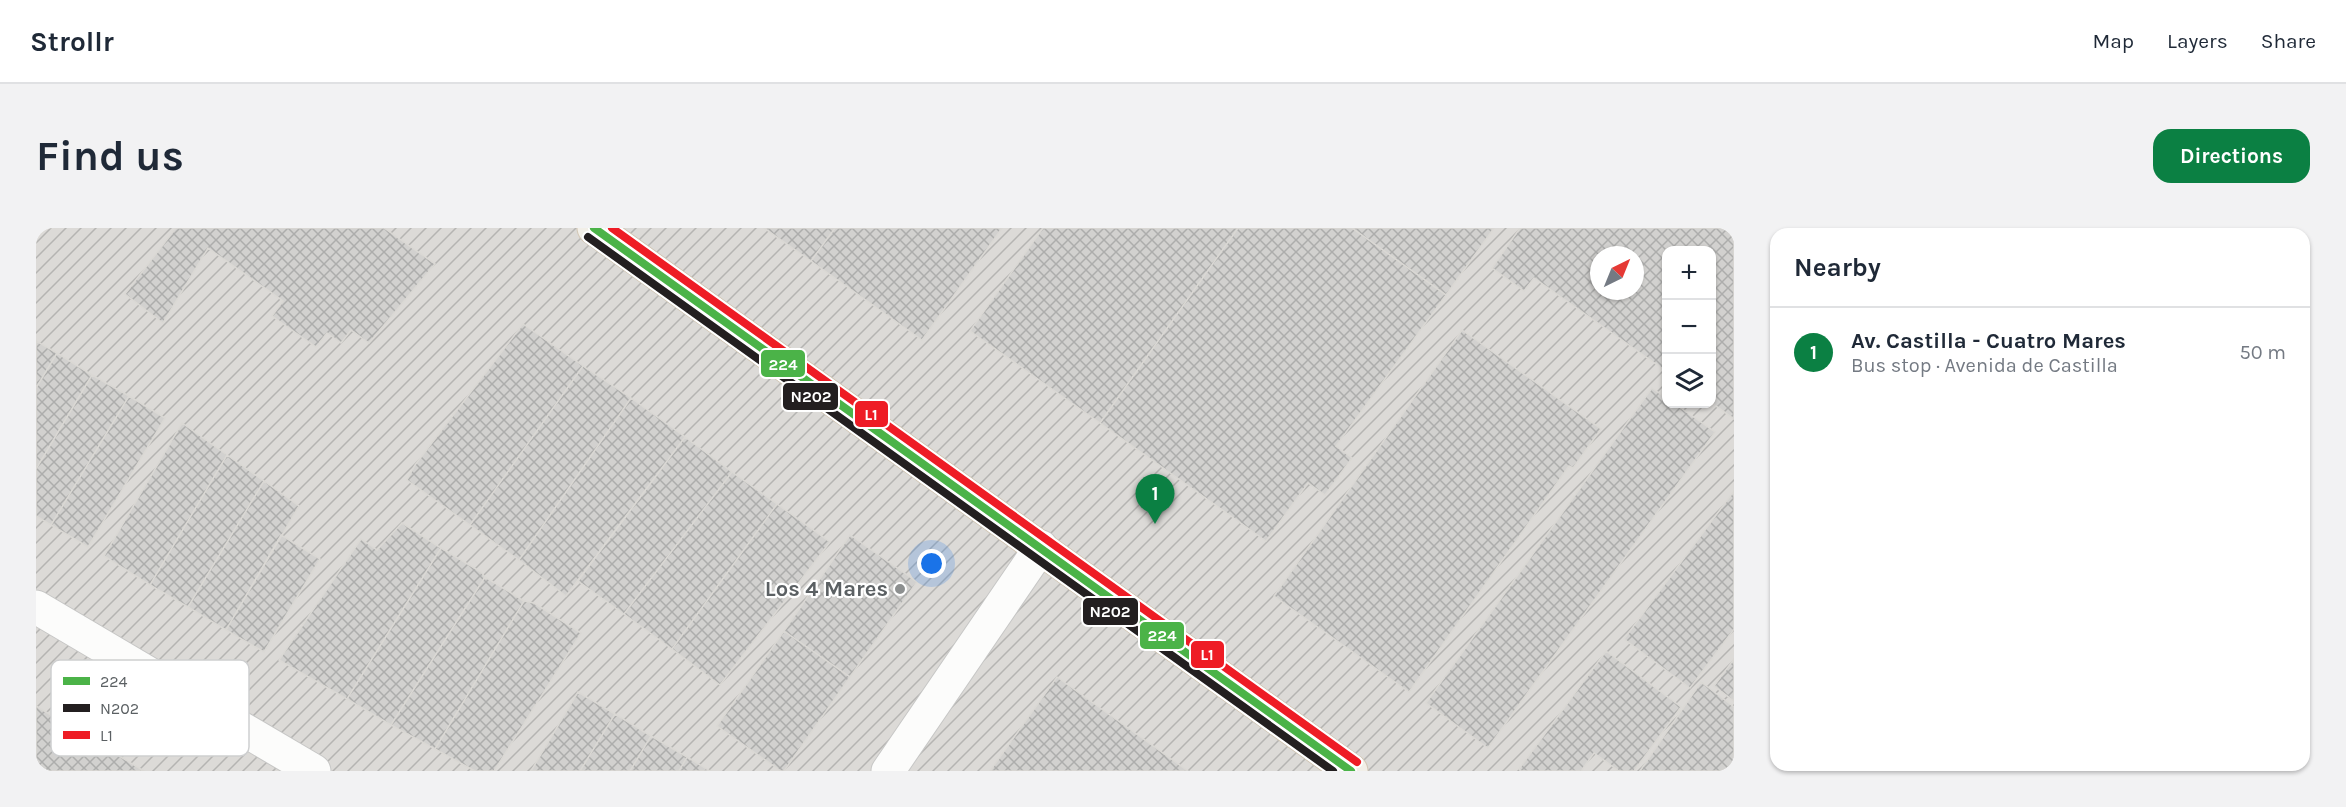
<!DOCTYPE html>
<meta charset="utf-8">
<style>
body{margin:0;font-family:Karla,sans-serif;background:#f2f2f3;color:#1f2937}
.controls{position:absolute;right:18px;top:18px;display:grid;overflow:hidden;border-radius:12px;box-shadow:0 2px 4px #0004}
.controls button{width:54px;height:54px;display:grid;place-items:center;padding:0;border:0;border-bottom:2px solid #e0e1e3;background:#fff;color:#1f2937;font:30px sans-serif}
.compass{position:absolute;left:1554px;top:18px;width:54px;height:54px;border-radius:50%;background:#fff;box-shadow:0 2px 4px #0004;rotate:43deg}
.you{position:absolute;left:896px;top:336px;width:21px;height:21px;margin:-15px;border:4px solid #fff;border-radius:50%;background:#1a73e8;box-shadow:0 0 0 9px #1a73e833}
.badge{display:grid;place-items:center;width:39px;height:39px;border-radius:50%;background:#0b8043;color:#fff;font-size:20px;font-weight:700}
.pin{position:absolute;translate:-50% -50px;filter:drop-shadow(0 2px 3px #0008)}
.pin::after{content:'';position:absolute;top:32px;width:21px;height:18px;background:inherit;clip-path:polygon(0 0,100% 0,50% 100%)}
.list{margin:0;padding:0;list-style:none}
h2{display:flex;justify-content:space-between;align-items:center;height:78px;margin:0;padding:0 24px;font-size:26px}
h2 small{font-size:20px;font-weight:400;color:#747a83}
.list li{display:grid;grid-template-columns:39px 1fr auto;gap:18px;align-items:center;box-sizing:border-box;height:90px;padding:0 24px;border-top:2px solid #e0e1e3}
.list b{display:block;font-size:22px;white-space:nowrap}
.list p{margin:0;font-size:20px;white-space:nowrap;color:#747a83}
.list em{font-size:20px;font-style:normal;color:#747a83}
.icon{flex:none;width:33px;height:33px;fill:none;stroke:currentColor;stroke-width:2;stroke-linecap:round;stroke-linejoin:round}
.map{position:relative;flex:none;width:1698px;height:543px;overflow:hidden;border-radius:18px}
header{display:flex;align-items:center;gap:36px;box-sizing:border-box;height:84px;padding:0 30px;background:#fff;border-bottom:2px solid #e0e1e3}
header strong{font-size:28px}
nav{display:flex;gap:33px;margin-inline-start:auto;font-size:21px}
.intro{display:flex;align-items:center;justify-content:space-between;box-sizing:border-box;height:144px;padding:0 36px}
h1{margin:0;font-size:42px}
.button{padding:15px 27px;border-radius:18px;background:#0b8043;color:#fff;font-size:21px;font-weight:700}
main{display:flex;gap:36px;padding:0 36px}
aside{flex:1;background:#fff;border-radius:18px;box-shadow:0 2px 4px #0004}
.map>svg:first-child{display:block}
.industrial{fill:url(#industrial-furrows);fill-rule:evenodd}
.building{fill:url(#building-cross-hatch);stroke:#dad8d4;stroke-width:1.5;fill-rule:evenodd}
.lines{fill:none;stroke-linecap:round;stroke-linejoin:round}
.minor-casing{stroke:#c7c7c6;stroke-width:35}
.primary-casing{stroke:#d2c6b4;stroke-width:35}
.minor{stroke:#fcfcfb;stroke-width:33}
.primary{stroke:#f2efe8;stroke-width:33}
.bus-1-casing{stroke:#fff;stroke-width:12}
.bus-2-casing{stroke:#fff;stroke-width:12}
.bus-3-casing{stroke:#fff;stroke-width:12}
.bus-1{stroke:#4bb348;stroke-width:8}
.bus-2{stroke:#231f20;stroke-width:8}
.bus-3{stroke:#ee1c25;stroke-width:8}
.poi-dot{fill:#8d9090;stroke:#fff;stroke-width:2}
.labels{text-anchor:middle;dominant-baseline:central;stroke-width:4.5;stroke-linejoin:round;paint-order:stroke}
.poi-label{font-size:22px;font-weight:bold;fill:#5b6063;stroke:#fff;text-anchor:end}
.key{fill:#fff;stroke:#cecfd0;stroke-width:1.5}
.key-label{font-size:16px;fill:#5b6063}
.line-badge{stroke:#fff;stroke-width:2}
.badge-label{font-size:16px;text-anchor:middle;font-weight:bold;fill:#fff}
</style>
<header>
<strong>Strollr</strong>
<nav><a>Map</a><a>Layers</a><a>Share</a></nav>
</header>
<div class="intro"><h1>Find us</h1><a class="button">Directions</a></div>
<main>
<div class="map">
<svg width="1698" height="543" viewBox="0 0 1698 543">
<defs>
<pattern id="industrial-furrows" width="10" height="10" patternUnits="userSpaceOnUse" patternTransform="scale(1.5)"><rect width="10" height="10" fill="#dcdad7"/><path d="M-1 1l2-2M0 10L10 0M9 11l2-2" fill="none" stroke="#b5b4b2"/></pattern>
<pattern id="building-cross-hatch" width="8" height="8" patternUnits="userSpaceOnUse" patternTransform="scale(1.5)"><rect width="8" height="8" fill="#d2d1cf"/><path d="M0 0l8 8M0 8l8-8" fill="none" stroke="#adadac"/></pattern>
</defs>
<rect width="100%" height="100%" fill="#ebe9e5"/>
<path class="industrial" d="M 0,0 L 1698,0 L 1698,543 L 0,543 ZM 1630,22 L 1676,22 L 1676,176 L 1630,176 ZM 1563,27 L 1599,27 L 1599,63 L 1563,63 Z"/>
<path class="building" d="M 140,0 L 348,0 L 399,36 L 333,115 L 315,102 L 305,115 L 291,105 L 280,119 L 236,88 L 247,73 L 172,20 L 127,95 L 89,66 Z
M 728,0 L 799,0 L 775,33 Z
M 799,0 L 966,0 L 886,112 L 775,33 Z
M 1007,0 L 1202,0 L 1064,195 L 934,103 Z
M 1202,0 L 1316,0 L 1410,67 L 1300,218 L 1316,230 L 1289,267 L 1272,255 L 1230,313 L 1064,195 Z
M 1316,0 L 1458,0 L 1410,67 Z
M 1484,0 L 1698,0 L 1698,191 L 1676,175 L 1676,22 L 1630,22 L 1630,143 L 1498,50 L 1488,63 L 1456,40 ZM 1563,27 L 1599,27 L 1599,63 L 1563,63 Z
M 487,96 L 547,138 L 434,297 L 371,252 L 379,237 Z
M 1426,102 L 1565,201 L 1537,240 L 1533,238 L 1373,464 L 1238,368 Z
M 0,113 L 21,125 L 0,160 Z
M 21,125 L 56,147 L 0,241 L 0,160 Z
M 547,138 L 595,170 L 483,332 L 434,297 Z
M 56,147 L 93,168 L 15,297 L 0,288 L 0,241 Z
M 1616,160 L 1630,170 L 1630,176 L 1639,176 L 1679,204 L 1452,520 L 1390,475 Z
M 93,168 L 129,190 L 52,319 L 15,297 Z
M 595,170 L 649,209 L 530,368 L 483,332 Z
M 146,195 L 191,227 L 114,357 L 68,328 Z
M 649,209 L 696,244 L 588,386 L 542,353 Z
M 191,227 L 228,253 L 152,379 L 114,357 Z
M 696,244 L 741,276 L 636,421 L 588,386 Z
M 228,253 L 263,278 L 190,402 L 152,379 Z
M 1698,263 L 1698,401 L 1654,460 L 1588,411 Z
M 741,276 L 794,314 L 684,457 L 636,421 Z
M 366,295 L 405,320 L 311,471 L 243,432 L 325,311 L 341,322 Z
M 245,307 L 284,331 L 228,424 L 190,402 Z
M 814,307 L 881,354 L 814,449 L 748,403 Z
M 405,320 L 445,344 L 449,349 L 355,497 L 311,471 Z
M 449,349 L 488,373 L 399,521 L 355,497 Z
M 488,373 L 498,375 L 545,405 L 458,543 L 439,543 L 399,521 Z
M 748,403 L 814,449 L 748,543 L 745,543 L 681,498 Z
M 1570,423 L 1645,479 L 1598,543 L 1583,543 L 1558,525 L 1545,543 L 1485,543 L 1483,541 Z
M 1698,431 L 1698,473 L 1678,458 Z
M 1021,449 L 1152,543 L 954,543 Z
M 1665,454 L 1698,479 L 1698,543 L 1604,543 Z
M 542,464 L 579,486 L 544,543 L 495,543 Z
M 0,478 L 108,543 L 0,543 Z
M 579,486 L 615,508 L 594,543 L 544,543 Z
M 615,508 L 651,529 L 643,543 L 594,543 Z
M 651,529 L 674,543 L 643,543 Z"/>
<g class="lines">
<defs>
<path id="minor" d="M 0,379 L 278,543
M 852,543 L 1005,319"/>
<path id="primary" d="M 558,0 L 1315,543"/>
</defs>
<use href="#minor" class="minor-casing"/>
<use href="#primary" class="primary-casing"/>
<use href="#minor" class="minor"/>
<use href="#primary" class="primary"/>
<defs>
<path id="bus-1" d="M 558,0 L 1315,543"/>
<path id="bus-2" d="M 552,9 L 1297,543"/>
<path id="bus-3" d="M 576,0 L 1321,534"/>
</defs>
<use href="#bus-1" class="bus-1-casing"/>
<use href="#bus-2" class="bus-2-casing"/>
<use href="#bus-3" class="bus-3-casing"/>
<use href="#bus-1" class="bus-1"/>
<use href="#bus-2" class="bus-2"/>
<use href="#bus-3" class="bus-3"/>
</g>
<circle class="poi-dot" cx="864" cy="361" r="6"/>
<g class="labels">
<g class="poi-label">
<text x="852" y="361">Los 4 Mares</text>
</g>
</g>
<rect x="15" y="432" width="198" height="96" rx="9" class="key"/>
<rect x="27" y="449" width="27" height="8" fill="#4bb348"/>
<rect x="27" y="476" width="27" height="8" fill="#231f20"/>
<rect x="27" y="503" width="27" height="8" fill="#ee1c25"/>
<g class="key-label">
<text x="64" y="459">224</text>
<text x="64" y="486">N202</text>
<text x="64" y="513">L1</text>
</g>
<g class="line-badge">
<rect x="724" y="121" width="46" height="29" rx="6" fill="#4bb348"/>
<rect x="746" y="154" width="57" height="29" rx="6" fill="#231f20"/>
<rect x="818" y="172" width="35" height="28" rx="6" fill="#ee1c25"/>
<rect x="1046" y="369" width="57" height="29" rx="6" fill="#231f20"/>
<rect x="1103" y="393" width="46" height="29" rx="6" fill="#4bb348"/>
<rect x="1154" y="412" width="35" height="29" rx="6" fill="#ee1c25"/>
</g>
<g class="badge-label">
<text x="747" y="142">224</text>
<text x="775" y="174">N202</text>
<text x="835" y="192">L1</text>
<text x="1074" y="389">N202</text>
<text x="1126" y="413">224</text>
<text x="1171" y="432">L1</text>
</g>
</svg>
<div class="controls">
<button>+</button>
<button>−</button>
<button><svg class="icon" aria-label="layers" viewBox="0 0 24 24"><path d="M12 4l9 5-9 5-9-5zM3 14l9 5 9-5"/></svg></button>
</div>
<svg class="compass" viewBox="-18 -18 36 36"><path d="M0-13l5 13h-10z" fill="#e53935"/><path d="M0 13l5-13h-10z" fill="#747a83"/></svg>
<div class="you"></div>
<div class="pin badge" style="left:1119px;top:296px">1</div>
</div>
<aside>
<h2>Nearby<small></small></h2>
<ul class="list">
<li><span class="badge">1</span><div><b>Av. Castilla - Cuatro Mares</b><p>Bus stop · Avenida de Castilla</p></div><em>50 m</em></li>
</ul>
</aside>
</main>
